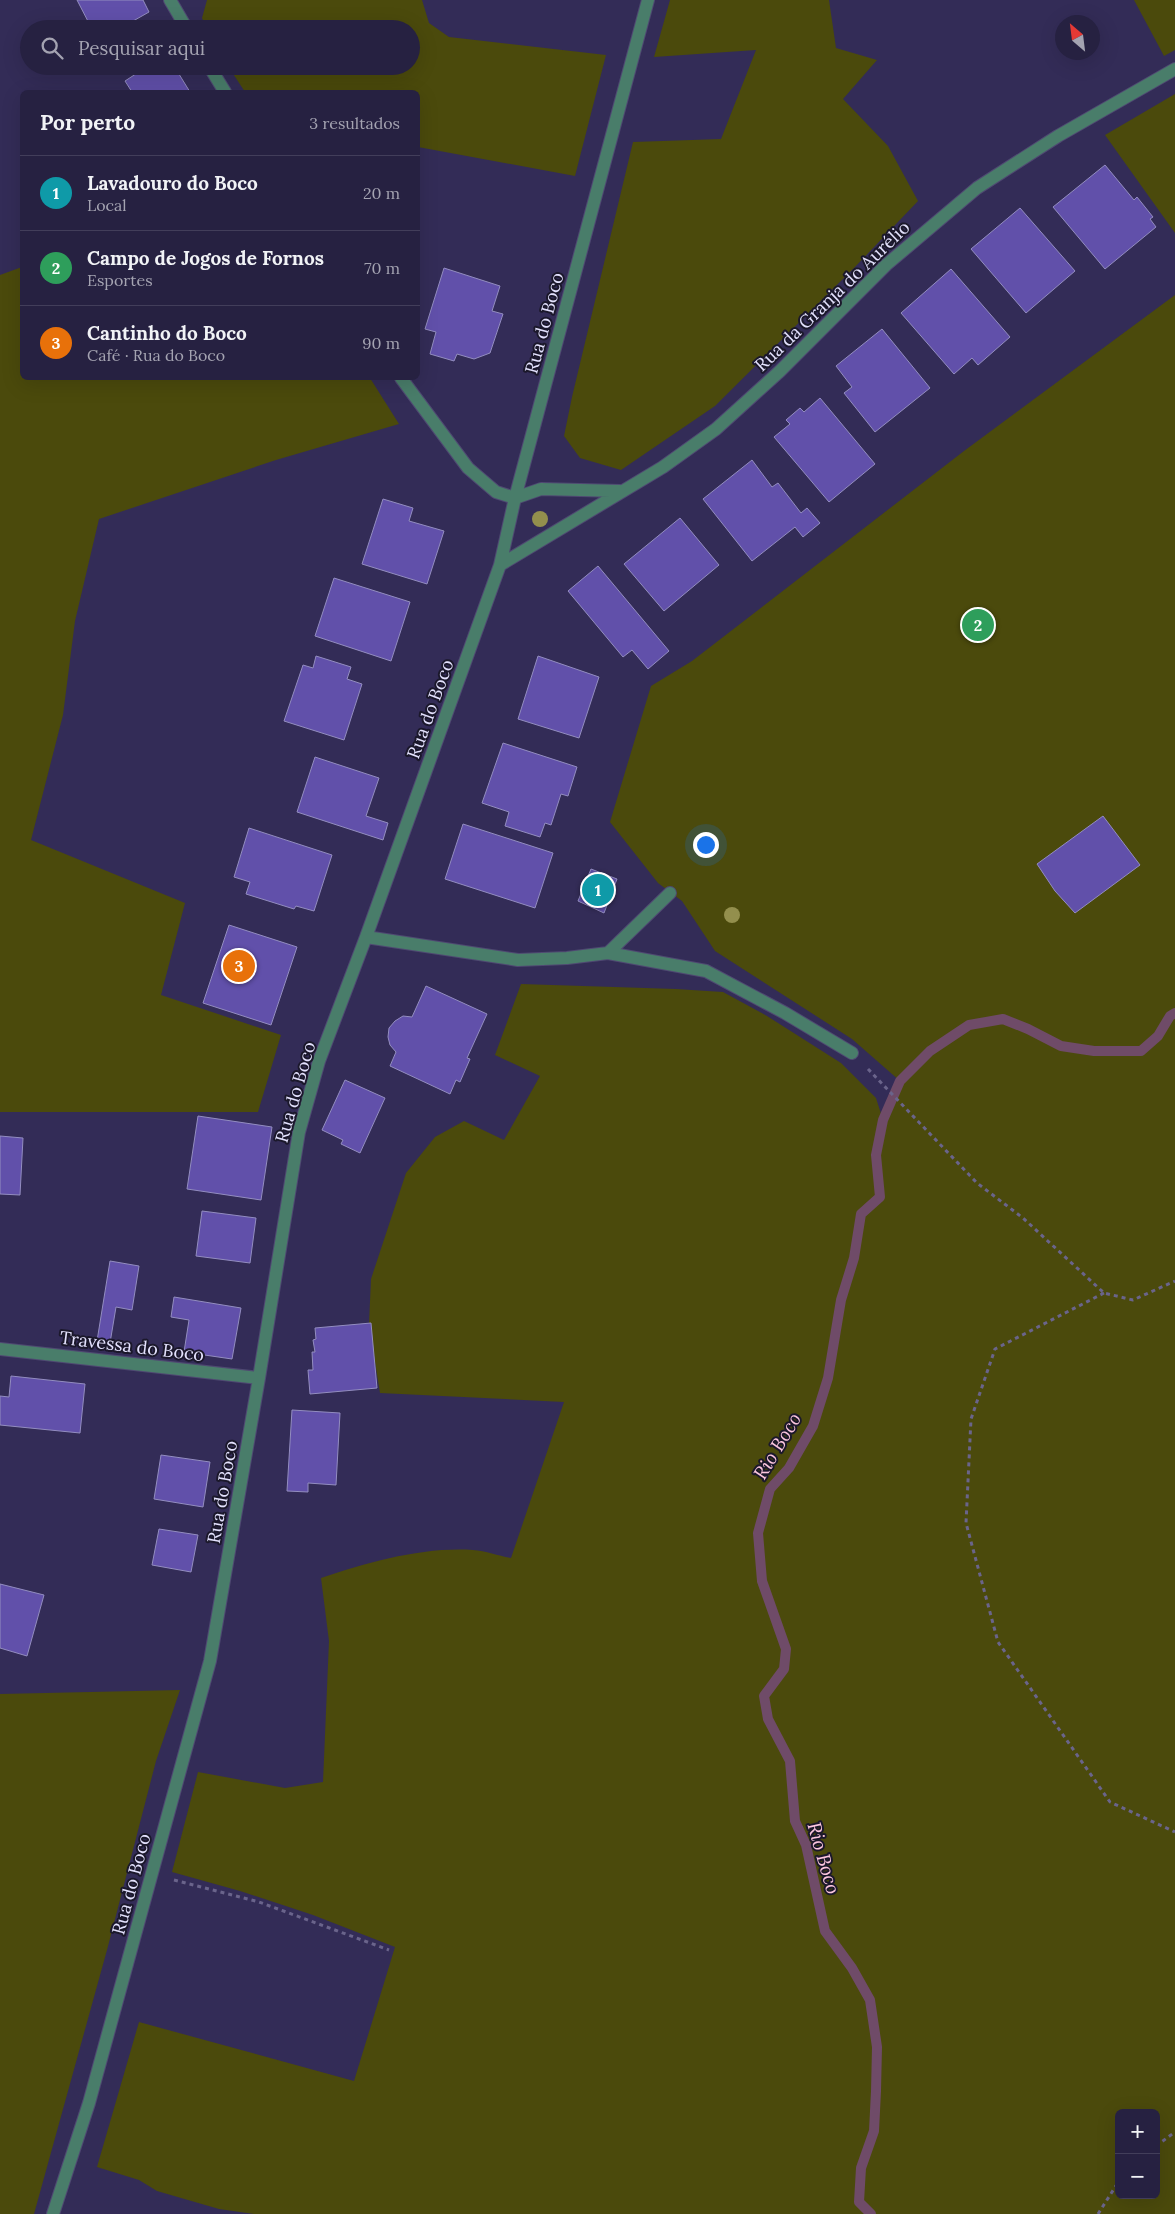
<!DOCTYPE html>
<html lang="pt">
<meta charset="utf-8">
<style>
body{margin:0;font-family:Lora,serif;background:#322e4c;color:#f1f3f6}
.controls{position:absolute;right:15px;bottom:15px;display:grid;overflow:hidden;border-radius:8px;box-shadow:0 5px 20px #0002}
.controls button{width:45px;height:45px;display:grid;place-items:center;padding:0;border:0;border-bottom:1px solid #423e5a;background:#262141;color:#f1f3f6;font:25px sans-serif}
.compass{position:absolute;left:1055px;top:15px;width:45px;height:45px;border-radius:50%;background:#262141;box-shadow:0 5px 20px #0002;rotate:332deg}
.you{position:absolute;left:705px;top:844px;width:18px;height:18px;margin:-12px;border:4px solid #fff;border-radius:50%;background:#1a73e8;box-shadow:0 0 0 8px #1a73e833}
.badge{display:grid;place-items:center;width:32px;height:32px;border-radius:50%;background:#bebe42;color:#fff;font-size:16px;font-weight:700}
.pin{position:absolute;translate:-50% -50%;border:2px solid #fff;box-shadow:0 1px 5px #0006}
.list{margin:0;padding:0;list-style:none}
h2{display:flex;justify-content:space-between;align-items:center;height:65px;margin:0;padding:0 20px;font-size:21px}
h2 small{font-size:16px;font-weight:400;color:#a4a3b1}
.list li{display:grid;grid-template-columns:32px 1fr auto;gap:15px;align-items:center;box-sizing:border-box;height:75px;padding:0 20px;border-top:1px solid #423e5a}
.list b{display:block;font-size:19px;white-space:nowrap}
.list p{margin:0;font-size:16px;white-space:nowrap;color:#a4a3b1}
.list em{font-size:16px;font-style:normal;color:#a4a3b1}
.icon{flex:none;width:28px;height:28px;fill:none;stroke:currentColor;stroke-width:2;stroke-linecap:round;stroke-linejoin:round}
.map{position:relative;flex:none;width:1175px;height:2214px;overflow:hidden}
.search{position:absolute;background:#262141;box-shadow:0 5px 20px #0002;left:20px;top:20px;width:400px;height:55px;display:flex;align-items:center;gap:12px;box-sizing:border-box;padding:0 18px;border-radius:28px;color:#a4a3b1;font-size:19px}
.panel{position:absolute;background:#262141;box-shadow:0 5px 20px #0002;left:20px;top:90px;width:400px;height:290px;border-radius:8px}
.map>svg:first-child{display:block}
.green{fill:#4b4a0c;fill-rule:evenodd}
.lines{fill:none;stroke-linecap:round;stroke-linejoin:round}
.stream{stroke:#6f4b68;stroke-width:10}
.building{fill:#6150aa;stroke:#938dc0}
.minor-casing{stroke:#4f4972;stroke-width:14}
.path{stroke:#6a648b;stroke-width:3;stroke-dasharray:4 4;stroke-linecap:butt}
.minor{stroke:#497d6a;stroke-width:12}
.tree{fill:#938f4d}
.labels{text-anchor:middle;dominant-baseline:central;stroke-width:4;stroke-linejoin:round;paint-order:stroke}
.street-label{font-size:18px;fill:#e3e1fd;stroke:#1b182b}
.water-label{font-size:19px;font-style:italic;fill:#fcc6df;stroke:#1b182b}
</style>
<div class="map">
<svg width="1175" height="2214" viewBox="0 0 1175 2214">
<rect width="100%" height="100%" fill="#332c57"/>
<path class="green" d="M 207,0 L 422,0 L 429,23 L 449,37 L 606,55 L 575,176 L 418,147 L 418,92 L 245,92 L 228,66 L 411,66 L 411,29 L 207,29 L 202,18 Z
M 670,0 L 829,0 L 836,48 L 877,60 L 843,99 L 888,146 L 918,201 L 854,268 L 715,406 L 621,470 L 580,458 L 564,436 L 572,397 L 633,142 L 721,139 L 756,50 L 654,57 Z
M 1134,0 L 1175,0 L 1175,50 L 1164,56 Z
M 1175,94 L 1175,233 L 1105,135 Z
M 22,267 L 22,378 L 370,378 L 399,424 L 276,460 L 99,519 L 75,621 L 63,715 L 31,840 L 185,903 L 161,995 L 281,1035 L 258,1112 L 0,1112 L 0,275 Z
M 1175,295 L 1175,2214 L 254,2214 L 219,2209 L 157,2191 L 139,2180 L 97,2167 L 139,2022 L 354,2081 L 395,1947 L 313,1915 L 240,1891 L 172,1872 L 198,1772 L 285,1788 L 323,1782 L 329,1641 L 321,1578 C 370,1562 421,1547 473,1550 C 486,1551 499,1556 511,1558 L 564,1402 L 380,1393 L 369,1324 L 371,1279 L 406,1173 L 435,1137 L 464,1121 L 504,1140 L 540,1076 L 495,1055 L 521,984 L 676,989 L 723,992 L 767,1016 L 841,1063 L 876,1098 L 883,1120 L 900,1081 L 852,1039 L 715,951 L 682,901 L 658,883 L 610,822 L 651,686 L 692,661 L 964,451 ZM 1119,2113 L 1156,2113 L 1156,2195 L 1119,2195 Z
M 180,1690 L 156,1761 L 107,1950 L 34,2214 L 0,2214 L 0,1694 Z"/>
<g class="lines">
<path class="stream" d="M 871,2214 L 859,2202 L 861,2168 L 874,2131 L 876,2091 L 877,2047 L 870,2000 L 852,1968 L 825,1931 L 806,1845 L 795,1821 L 790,1761 L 768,1719 L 764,1696 L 784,1669 L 786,1649 L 762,1581 L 758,1533 L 770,1489 L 789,1468 L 813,1426 L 828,1378 L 841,1300 L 854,1258 L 861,1214 L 880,1197 L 876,1155 L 883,1120 L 900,1081 L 930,1051 L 969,1025 L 1003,1019 L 1028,1029 L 1061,1046 L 1094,1051 L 1141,1051 L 1158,1036 L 1170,1016 L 1175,1013"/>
</g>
<path class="building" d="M 77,0 L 143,0 L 149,12 L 119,29 L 92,29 Z
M 148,66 L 174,66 L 190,92 L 132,92 L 125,81 Z
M 1105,165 L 1134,200 L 1137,197 L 1153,217 L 1150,219 L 1156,227 L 1105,269 L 1053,207 Z
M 1020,208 L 1075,271 L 1026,313 L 971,249 Z
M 444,268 L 500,286 L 492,311 L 503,314 L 490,353 L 474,359 L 457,354 L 454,361 L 430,354 L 436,332 L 425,329 Z
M 951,269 L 1010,337 L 978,365 L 972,358 L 954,374 L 901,313 Z
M 882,329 L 930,388 L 875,432 L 844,393 L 852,387 L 836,366 Z
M 820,398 L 875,464 L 829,502 L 774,437 L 790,424 L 786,420 L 800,408 L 804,412 Z
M 752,460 L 772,487 L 778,483 L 801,513 L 807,508 L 820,523 L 803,537 L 795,527 L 752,561 L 703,499 Z
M 383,499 L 413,508 L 409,521 L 444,531 L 427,584 L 362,564 Z
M 680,518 L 719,565 L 664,611 L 624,564 Z
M 598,566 L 669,651 L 648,669 L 632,650 L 623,657 L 568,591 Z
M 334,578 L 410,602 L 391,661 L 315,636 Z
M 316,656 L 351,667 L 347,679 L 362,684 L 344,740 L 284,721 L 303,665 L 313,668 Z
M 538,656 L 599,677 L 579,738 L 518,719 Z
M 503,743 L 577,767 L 568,796 L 561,794 L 551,825 L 545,823 L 540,837 L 505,826 L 509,812 L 482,803 Z
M 315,757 L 379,778 L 366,816 L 388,823 L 383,840 L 297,812 Z
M 1103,816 L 1140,865 L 1075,913 L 1055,891 L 1037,864 Z
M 463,824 L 553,853 L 535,908 L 445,879 Z
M 249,828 L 332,855 L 314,911 L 296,906 L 294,909 L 246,894 L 250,882 L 234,877 Z
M 591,869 L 617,879 L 604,913 L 578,901 Z
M 229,925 L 297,947 L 271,1025 L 203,1003 Z
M 426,986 L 487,1014 L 467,1058 L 470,1059 L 460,1082 L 456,1080 L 450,1094 L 390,1066 L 396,1052 L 390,1045 L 388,1037 L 389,1028 L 395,1021 L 403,1016 L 412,1017 Z
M 345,1080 L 385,1098 L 360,1153 L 341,1144 L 343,1140 L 322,1130 Z
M 198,1116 L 272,1127 L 261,1200 L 187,1189 Z
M 0,1136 L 23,1138 L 20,1195 L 0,1194 Z
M 202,1211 L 256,1218 L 250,1263 L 196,1256 Z
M 110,1261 L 139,1266 L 132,1310 L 116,1307 L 110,1343 L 97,1341 Z
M 174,1297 L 241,1308 L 232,1359 L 184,1352 L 189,1320 L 171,1317 Z
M 371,1323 L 377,1388 L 310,1394 L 308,1370 L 313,1370 L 312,1352 L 315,1352 L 313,1340 L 316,1339 L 315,1328 Z
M 11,1376 L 85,1384 L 80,1433 L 0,1425 L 0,1396 L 9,1397 Z
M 292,1410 L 340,1413 L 336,1485 L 308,1483 L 308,1492 L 287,1491 Z
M 161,1455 L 210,1462 L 203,1507 L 154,1499 Z
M 159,1529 L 198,1535 L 191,1572 L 152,1565 Z
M 0,1584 L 44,1595 L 27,1656 L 0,1648 Z"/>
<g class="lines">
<defs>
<path id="minor" d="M 170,0 L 187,29
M 209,66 L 225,92
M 401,378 L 468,468 L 496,492 L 515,498 L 541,489 L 620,491
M 500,565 L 663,467 L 716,429 L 780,371 L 886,265 L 977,188 L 1058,136 L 1175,69
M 366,937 L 518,960 L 567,958 L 608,953 L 706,971 L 785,1013 L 852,1053
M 608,953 L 670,893
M 0,1349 L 259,1378
M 53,2214 L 89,2103 L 210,1661 L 259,1378 L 299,1132 L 319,1061 L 366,937 L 500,565 L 515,498 L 648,0"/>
</defs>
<use href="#minor" class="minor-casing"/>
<path class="path" d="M 868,1069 L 977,1183 L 1023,1218 L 1104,1293 L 1133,1300 L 1175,1281
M 1104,1293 L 995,1349 L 971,1419 L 966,1523 L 998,1642 L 1110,1802 L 1175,1832
M 174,1880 L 259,1902 L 389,1950
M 1156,2146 L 1175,2132
M 1098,2214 L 1119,2181"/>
<use href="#minor" class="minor"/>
</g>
<g class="tree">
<circle cx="540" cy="519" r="8"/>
<circle cx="732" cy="915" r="8"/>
</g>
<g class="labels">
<g class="street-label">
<text transform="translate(832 296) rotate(-44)">Rua da Granja do Aurélio</text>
<text transform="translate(544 323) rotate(-75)">Rua do Boco</text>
<text transform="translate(430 709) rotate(-70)">Rua do Boco</text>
<text transform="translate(295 1092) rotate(-74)">Rua do Boco</text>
<text transform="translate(132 1346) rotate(7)">Travessa do Boco</text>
<text transform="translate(222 1492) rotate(-80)">Rua do Boco</text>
<text transform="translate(131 1884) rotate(-75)">Rua do Boco</text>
</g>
<g class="water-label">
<text transform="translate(777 1446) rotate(-59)">Rio Boco</text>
<text transform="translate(824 1858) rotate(74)">Rio Boco</text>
</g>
</g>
</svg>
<div class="controls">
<button>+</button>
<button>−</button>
</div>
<svg class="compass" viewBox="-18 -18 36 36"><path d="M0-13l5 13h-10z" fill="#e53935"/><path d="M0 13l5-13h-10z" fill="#a4a3b1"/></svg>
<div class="you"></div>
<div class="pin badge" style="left:598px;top:890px;background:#0f9aa8">1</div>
<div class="pin badge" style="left:978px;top:625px;background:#2e9e5b">2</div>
<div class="pin badge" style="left:239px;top:966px;background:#e8710a">3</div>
<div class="search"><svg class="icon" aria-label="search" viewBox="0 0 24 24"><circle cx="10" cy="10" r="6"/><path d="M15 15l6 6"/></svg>Pesquisar aqui</div>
<section class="panel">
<h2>Por perto<small>3 resultados</small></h2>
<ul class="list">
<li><span class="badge" style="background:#0f9aa8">1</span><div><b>Lavadouro do Boco</b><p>Local</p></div><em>20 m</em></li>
<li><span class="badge" style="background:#2e9e5b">2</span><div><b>Campo de Jogos de Fornos</b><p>Esportes</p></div><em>70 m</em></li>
<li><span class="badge" style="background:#e8710a">3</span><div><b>Cantinho do Boco</b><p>Café · Rua do Boco</p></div><em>90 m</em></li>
</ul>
</section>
</div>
